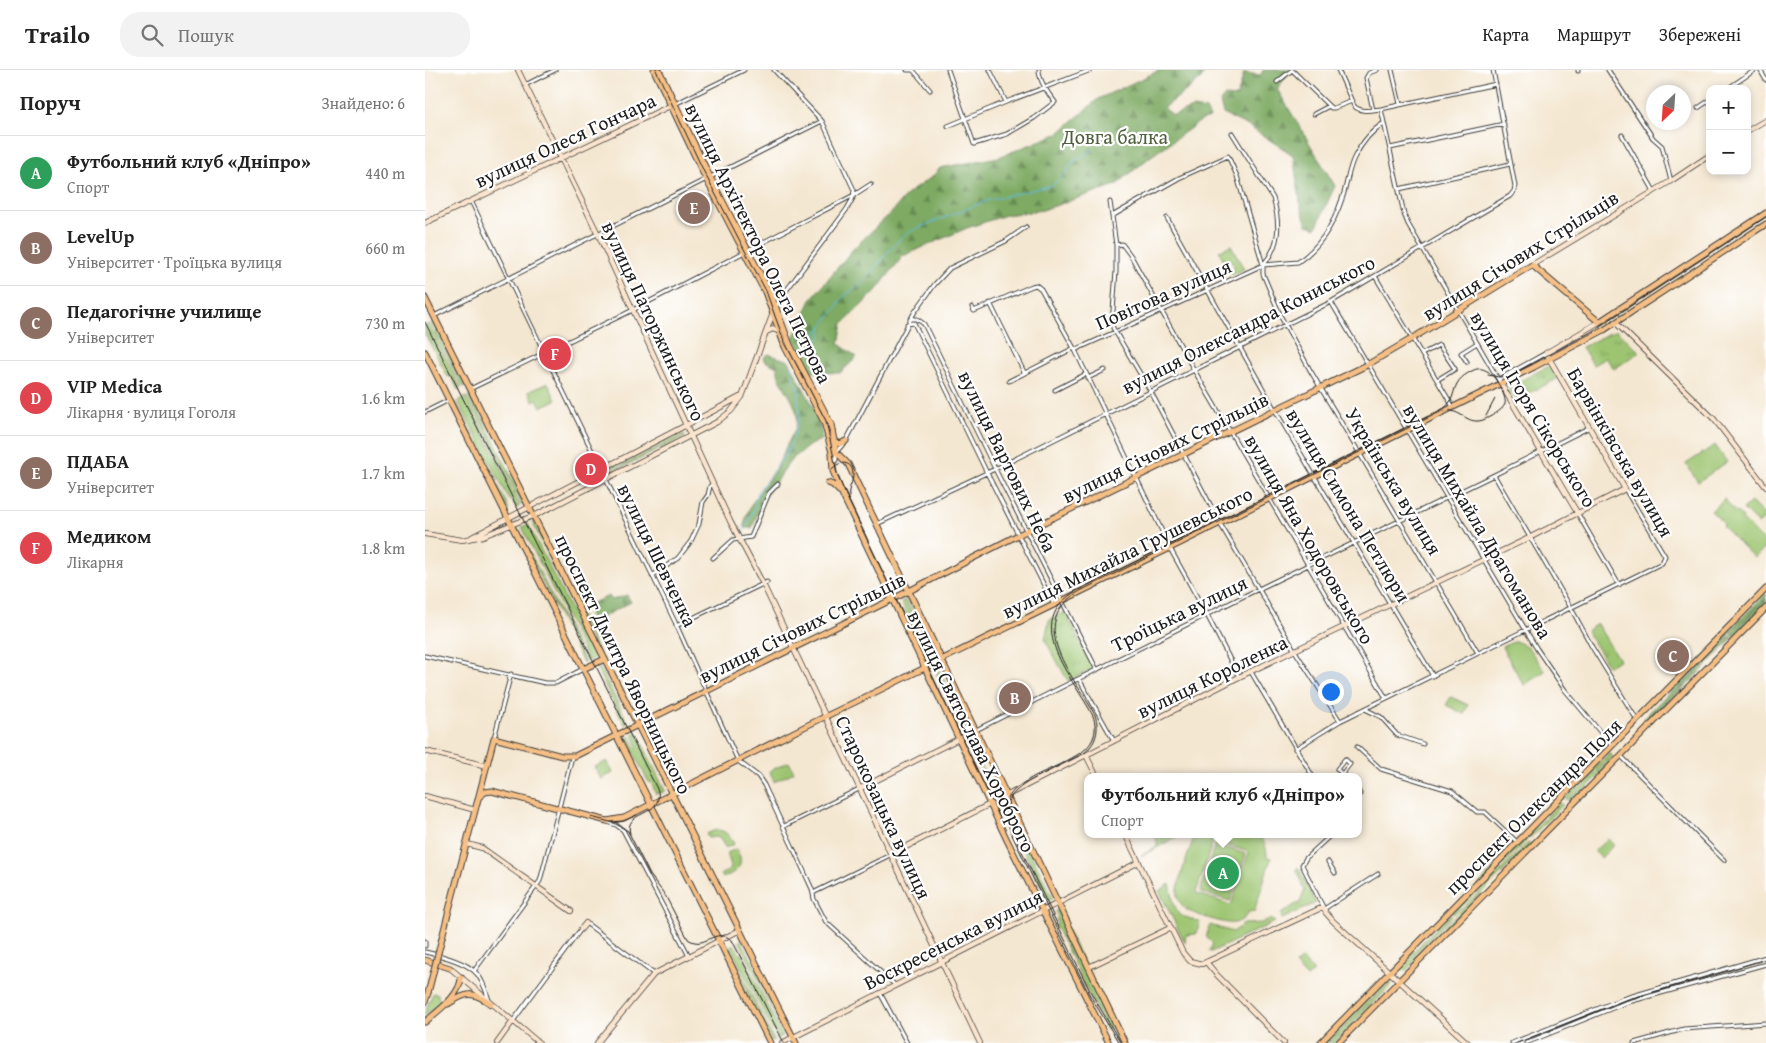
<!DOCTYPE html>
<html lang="uk">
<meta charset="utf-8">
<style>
body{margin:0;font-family:"Gentium Book Plus",serif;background:#f2f2f2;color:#222}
.controls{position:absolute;right:15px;top:15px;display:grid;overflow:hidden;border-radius:10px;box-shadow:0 2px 8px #0003}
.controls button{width:45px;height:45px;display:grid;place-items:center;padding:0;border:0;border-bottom:1px solid #e0e0e0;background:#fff;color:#222;font:25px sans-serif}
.compass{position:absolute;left:1221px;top:15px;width:45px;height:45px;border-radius:50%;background:#fff;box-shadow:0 2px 8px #0003;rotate:205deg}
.you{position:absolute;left:905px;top:621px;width:18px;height:18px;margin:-12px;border:4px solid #fff;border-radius:50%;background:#1a73e8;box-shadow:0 0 0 8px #1a73e833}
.badge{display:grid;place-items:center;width:32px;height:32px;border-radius:50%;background:#b5179e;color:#fff;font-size:16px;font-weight:700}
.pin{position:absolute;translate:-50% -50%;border:2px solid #fff;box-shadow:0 1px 5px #0006}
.popup{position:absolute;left:659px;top:703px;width:278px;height:65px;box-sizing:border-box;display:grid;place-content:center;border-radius:10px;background:#fff;filter:drop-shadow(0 1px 4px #0005);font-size:16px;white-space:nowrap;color:#767676}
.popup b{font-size:19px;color:#222}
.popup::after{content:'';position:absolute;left:50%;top:100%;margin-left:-10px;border:10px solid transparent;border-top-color:#fff}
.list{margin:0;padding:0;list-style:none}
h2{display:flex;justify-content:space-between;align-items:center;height:65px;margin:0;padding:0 20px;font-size:21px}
h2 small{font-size:16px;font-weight:400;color:#767676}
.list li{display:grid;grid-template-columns:32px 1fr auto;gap:15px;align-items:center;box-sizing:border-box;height:75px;padding:0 20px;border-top:1px solid #e0e0e0}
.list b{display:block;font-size:19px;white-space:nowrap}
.list p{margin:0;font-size:16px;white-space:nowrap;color:#767676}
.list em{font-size:16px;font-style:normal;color:#767676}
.icon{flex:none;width:28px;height:28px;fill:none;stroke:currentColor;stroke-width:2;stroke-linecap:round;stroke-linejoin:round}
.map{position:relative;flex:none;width:1341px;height:973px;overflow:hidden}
header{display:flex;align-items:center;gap:30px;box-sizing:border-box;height:70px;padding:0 25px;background:#fff;border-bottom:1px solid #e0e0e0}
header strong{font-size:24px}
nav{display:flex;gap:28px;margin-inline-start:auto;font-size:18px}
.search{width:350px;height:45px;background:#f2f2f2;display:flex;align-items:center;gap:12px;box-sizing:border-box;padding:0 18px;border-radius:20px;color:#767676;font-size:19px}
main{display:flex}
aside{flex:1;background:#fff}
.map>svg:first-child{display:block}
.grass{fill:#9dc571;stroke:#5c7046;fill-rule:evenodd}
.forest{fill:url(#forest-firs);stroke:#4d6340}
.park{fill:url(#park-tufts);stroke:#5c7046}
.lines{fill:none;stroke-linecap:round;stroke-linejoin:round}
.stream{stroke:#63bbe0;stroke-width:1}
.street-casing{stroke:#3c3a37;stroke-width:5}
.secondary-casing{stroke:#3c3a37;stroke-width:6}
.primary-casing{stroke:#3c3a37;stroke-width:7}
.street{stroke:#fff;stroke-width:3}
.secondary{stroke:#fbe5cf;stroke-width:4.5}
.primary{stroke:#f5bf86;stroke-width:5}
.tram{stroke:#1c1c1c;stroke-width:1}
.primary-bridge-casing{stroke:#3c3a37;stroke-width:7;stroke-linecap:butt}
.primary-bridge{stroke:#f5bf86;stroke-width:5}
.labels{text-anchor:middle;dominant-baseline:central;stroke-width:4.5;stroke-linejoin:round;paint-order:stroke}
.park-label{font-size:20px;fill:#50603e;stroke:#fff}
.street-label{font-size:20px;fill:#1c1c1c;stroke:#fff}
</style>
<header>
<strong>Trailo</strong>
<div class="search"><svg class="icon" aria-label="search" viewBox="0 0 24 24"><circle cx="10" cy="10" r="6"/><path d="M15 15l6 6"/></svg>Пошук</div>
<nav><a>Карта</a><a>Маршрут</a><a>Збережені</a></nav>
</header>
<main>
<aside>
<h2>Поруч<small>Знайдено: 6</small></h2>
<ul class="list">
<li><span class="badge" style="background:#2e9e5b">A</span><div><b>Футбольний клуб «Дніпро»</b><p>Спорт</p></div><em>440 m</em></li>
<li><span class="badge" style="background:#8d6e63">B</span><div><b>LevelUp</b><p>Університет · Троїцька вулиця</p></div><em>660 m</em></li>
<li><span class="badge" style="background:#8d6e63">C</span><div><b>Педагогічне училище</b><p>Університет</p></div><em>730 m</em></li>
<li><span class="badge" style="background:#e0444e">D</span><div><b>VIP Medica</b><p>Лікарня · вулиця Гоголя</p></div><em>1.6 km</em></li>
<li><span class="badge" style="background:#8d6e63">E</span><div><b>ПДАБА</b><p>Університет</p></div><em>1.7 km</em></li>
<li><span class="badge" style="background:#e0444e">F</span><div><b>Медиком</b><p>Лікарня</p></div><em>1.8 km</em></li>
</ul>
</aside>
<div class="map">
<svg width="1341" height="973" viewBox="0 0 1341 973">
<defs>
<pattern id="forest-firs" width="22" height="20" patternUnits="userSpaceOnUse" patternTransform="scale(1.25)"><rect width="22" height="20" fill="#7eaa63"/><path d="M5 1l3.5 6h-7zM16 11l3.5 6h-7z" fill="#668a51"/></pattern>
<pattern id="park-tufts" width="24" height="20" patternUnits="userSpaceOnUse" patternTransform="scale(1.25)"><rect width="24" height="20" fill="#9dc571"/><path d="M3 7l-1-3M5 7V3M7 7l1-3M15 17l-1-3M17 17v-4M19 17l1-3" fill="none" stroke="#87a961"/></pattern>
</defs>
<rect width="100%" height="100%" fill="#fff"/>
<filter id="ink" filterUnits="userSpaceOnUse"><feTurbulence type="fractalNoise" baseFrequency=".02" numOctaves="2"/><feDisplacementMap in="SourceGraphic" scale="10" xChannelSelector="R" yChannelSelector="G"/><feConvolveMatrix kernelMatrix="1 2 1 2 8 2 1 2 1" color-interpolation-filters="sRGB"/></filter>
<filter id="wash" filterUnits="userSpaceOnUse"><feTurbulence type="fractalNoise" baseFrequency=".0096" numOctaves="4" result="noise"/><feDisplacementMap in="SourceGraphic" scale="20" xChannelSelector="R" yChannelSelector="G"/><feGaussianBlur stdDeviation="1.12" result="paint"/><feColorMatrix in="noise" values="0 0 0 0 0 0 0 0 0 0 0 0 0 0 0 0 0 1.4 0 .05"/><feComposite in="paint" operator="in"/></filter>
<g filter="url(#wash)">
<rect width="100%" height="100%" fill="#f4e7d1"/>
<path class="grass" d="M 806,175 L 819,199 L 807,205 L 804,200 L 810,196 L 805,190 L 799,191 L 794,181 Z
M 10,251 L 41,316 L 38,317 L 6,253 Z
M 4,254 L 36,318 L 33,320 L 26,306 L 23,307 L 0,264 L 0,256 Z
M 123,313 L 131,330 L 116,337 L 112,329 L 108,331 L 104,321 Z
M 46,324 L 100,434 L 97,435 L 43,326 Z
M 41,327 L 95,436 L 91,438 L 87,430 L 85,431 L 33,331 Z
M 31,332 L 81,432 L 84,440 L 82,441 L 28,333 Z
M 257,360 L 258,362 L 184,400 L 183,398 Z
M 259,364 L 260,367 L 186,403 L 185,402 Z
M 1290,375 L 1302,392 L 1273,412 L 1261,394 Z
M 1299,429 L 1311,443 L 1313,442 L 1318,447 L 1317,449 L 1341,473 L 1341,477 L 1329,488 L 1297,456 L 1299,454 L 1286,441 Z
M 1326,432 L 1341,447 L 1333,454 L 1318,439 Z
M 109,451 L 175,585 L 173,586 L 107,452 Z
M 103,454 L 170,588 L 163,591 L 97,457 Z
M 93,459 L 160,592 L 158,593 L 91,460 Z
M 485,527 L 512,585 L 509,587 L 482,529 Z
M 480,530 L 508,588 L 504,589 L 498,577 L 496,578 L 481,548 L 483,547 L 476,532 Z
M 1090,571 L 1102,576 L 1120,601 L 1099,615 L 1077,577 Z
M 175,598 L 203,653 L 200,655 L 172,600 Z
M 513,598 L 542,659 L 538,661 L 510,600 Z
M 1026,627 L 1043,635 L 1039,644 L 1021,635 Z
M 212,662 L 240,721 L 236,723 L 235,722 L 231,724 L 226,712 L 224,713 L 201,668 L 205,666 L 211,678 L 213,677 L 208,664 Z
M 546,668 L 559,694 L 556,696 L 568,725 L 565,718 L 564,719 L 541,671 Z
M 1184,683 L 1187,685 L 1142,730 L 1140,728 Z
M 1188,686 L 1190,689 L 1146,734 L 1143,731 Z
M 364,692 L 369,702 L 349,712 L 344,701 Z
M 1135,732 L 1138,735 L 1105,768 L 1103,766 Z
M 592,754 L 628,829 L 623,831 L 588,758 L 587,756 Z
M 291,760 C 301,760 305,766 309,774 L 300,778 L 296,770 L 292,767 L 283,768 L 281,764 Z
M 730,764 L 757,764 L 716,786 L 732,776 L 732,772 Z
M 770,764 L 831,764 C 839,769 842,777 842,787 L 846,788 L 829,842 L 825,841 C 821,847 817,851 810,853 C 801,855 771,845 762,840 C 758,837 755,833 753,827 C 750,816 766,777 770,764 ZM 788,771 L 824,782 L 806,835 L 771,823 Z
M 1100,768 L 1102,770 L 1029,844 L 1026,842 Z
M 1183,769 L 1189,775 L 1176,788 L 1169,781 Z
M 1104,772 L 1106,774 L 1032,848 L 1030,846 Z
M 790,774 L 821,784 L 805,831 L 775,822 Z
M 311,779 C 321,795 313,801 298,808 L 296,804 L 305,800 L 306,796 L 302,783 Z
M 873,797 L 891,833 L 857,849 L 856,844 L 871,834 L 874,834 L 880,818 L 877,816 L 876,810 L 871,799 Z
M 745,814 L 749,834 L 754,845 L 775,852 L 771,864 L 761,865 L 760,873 L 734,821 Z
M 633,840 L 689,957 L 682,960 L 630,855 L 633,853 L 631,849 L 633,847 L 630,841 Z
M 1025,844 L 1027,846 L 976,898 L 974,896 Z
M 1029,847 L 1031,849 L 980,902 L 977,899 Z
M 847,849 L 850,852 L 786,882 L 784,881 L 788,874 L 781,867 L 785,855 L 808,862 L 819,854 L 837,853 Z
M 317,870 L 363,963 L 360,964 L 314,871 Z
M 309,874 L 315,884 L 317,884 L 358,966 L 353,968 L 350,961 L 348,961 L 305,876 Z
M 303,877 L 349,970 L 346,971 L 300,879 Z
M 877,889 L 889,902 L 882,908 L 870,895 Z
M 961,909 L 964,911 L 903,973 L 899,973 Z
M 965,912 L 967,914 L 910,973 L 905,973 Z
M 8,923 L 13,924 L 13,927 L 17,931 L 26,923 L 0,946 L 0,942 Z"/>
<path class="forest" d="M 735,0 L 781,0 L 776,9 L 739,38 L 748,45 L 767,38 L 781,40 L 785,48 L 777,50 L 725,87 L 691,115 L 618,140 L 581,145 L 542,158 L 478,186 L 450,222 L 418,254 L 414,274 L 432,287 L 415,303 L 386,302 L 368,268 L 387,228 L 429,178 L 468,141 L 482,124 L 508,106 L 515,98 L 574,87 L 634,63 L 673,29 Z
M 838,0 L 866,0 L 852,19 L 910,116 L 891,158 L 882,155 L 876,138 L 868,85 L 823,56 L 798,44 L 795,32 L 800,26 L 812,27 L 819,3 L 836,5 Z
M 343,284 L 364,291 L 394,347 L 397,369 L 385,375 L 366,390 L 339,428 L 327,458 L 320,458 C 317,440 342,414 351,398 C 357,388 360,377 366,367 C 367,364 370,360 371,357 C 378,335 353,316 352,297 L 340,291 L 339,287 Z
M 1341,523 L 1341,528 L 1306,563 L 1304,561 Z
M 202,525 L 206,532 L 177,547 L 177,550 L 169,554 L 160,536 L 184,526 L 187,530 Z
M 1341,529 L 1341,534 L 1310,567 L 1307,564 Z
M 1302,563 L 1305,565 L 1221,651 L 1219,648 Z
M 1306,566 L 1308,568 L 1224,654 L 1222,651 Z"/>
<path class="park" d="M 1191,260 L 1215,282 L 1189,299 L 1181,288 L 1168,295 L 1157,277 Z
M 1124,296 L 1132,309 L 1092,329 C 1086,327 1082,322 1085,316 Z
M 640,542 L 669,598 L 643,611 L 620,570 L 624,550 Z
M 1172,554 L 1194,590 L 1183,596 L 1161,561 Z
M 182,691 L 188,703 L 176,709 L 170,697 Z"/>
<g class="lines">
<path class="stream" d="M 389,276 L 397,266 L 395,256
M 389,277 L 387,269 L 411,238 L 418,227 L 437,213 L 470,174 L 479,165 L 493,158 L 564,130 L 628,115 L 641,103 L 648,92 L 668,80
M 318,463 L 329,439 L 332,423 L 362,382 L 368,369 L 375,344 L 373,328 L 375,322 L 369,310 L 367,295"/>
</g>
</g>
<g filter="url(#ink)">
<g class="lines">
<defs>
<path id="street" d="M 349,0 L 397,51 L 429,120 L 428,128 L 422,139 L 355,229 L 351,238
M 482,0 L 488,0 L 505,20
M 523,0 L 549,74 L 582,64 L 609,48 L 630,32 C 623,24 614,10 614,0
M 565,0 L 581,32
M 867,0 L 906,38 L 909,38 L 927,31
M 913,0 L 929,36 C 936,43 947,40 956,39 L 1071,14
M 967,0 L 975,34
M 1183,0 L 1228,68 L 1237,76 L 1246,111
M 1335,0 L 1341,10
M 1153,1 L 1153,0
M 852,12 L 867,0
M 100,15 L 130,0
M 1302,19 L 1330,0
M 250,34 L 319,0
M 1273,38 L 1285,30
M 956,39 L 979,144 L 983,154 L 1076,314
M 948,40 L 941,8 L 944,3 L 952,0
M 889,44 L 904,36
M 523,56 L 581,32 L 666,0
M 807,63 L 848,128 C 855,152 856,175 838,195 L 838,204 L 856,247 L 885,300 L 1053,583
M 1197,65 L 1229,121
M 965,78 L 1079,54
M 974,119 L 1085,94
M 46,131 L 250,552 L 313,691 L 333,706 L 339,715 L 377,797 L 387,819 L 389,829 L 401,852 L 470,915
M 685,132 L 691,175 L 691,201 L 687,254 L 688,258 L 726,322 L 797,457 L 870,581 L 915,651
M 687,146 L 754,108 L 803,86 L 812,106 L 838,195
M 742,148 L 850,340 L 1008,606
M 691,175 L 697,174 L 706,186 L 769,300 L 961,628
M 950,206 L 1028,337
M 906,232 L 1112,579 L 1140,620 L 1187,676
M 565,233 L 599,302
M 547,237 L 549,241 L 607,216 L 611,215 L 616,219 L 650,280 L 747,482 L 782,545 L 814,607
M 9,246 L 397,51
M 485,249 L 492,249 L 499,254 L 572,403 L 672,600
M 482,254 L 489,253 L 562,403 L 629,535
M 650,280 L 838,195 L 873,192 C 895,177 909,153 917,129 C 922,116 923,100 929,88 C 936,74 946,61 959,53
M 997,284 L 1014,275 L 1030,299 L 1012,310
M 1042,292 L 1036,283 L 1052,273
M 663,308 L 680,300
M 1074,309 L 1121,283
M 584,311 L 649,278
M 45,319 L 208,240 L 429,125 L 446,114
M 630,320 L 661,304
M 0,342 L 24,330
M 408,394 L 411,390 L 411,382 L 421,371 L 489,243 L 510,214 L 525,198 L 581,171 L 601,157
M 1069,405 L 1146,538 L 1167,577 L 1212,650
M 1153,444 L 1194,515
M 452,454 L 570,399 L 906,232 L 1085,126 L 1089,121 L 1090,116 L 1068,0
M 288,488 L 308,470 L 326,467 L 344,423 L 353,414
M 227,506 L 253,488 L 266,471 L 274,454 L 278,432 L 283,425 L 285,416 L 288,414
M 251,556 L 342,512
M 0,586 L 120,613 L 131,613 L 158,599
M 826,602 L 888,707
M 654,609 L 689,671
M 940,639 L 956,647 L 972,665 L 998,674
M 551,660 L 815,528 L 1069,405 L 1163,358
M 69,668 L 86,604
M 932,677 L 956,699 L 1027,721 L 1052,742 L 1060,742 L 1092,772
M 870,679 L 915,651 L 1237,493 L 1240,486 L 1200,419
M 1196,686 L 1299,790
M 917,704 L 925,694 L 920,689 L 912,699 L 920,707
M 933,720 L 935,724
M 183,752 L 191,755 L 198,760 L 264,886
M 359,756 L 434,719
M 907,764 L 881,788 L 877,795 L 899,839 L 953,804
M 903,792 L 910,803
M 388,823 L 465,785
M 161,853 L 229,904
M 0,871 L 0,876
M 0,882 C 14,885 38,891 49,901 C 57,907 61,921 64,930
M 49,901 L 115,811 L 147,687
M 455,923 L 482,973
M 88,951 L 156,859
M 1087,973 L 1197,929 L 1341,887
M 1101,973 L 1200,933 L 1341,894
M 1209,973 L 1259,959 L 1341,953"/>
<path id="secondary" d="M 93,0 L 173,164 L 305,451 L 338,514 L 555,973
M 1322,61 L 1341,50
M 0,153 L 249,34
M 1107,195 L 1246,111 L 1285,85
M 1190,252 L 1289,349 L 1341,417
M 341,262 L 348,259 L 355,262
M 1076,314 L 1153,444
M 0,464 L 37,470 L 58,466 L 113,444 L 292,352 L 306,341 L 317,327 L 348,243
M 47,467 L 315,327
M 0,681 L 62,696
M 661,685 L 672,707
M 434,719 L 551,660
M 0,726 L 50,740
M 700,764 L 758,883 L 765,891 L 777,894 L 894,839 L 899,839 L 901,843 L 909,852 L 1043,973
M 42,774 L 57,778 L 146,841
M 465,785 L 814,607 L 1106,467 L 1200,419 L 1121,283 L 1174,252
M 156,859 L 161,853
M 781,892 L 792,905 L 859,973
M 664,897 L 745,858
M 25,898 L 114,973
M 72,973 L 88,951
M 172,973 L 229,904 L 315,860
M 357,973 L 714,792"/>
<path id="primary" d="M 229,0 L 279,105 L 340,222 L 360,277 L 399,352 L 407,383 L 408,401 L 418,426 L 582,770 L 684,973
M 234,0 L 283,103 L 346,225 L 365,275 L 406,354 L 411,382 L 423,394 L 700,973
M 0,228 L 371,973
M 0,282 L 345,973
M 409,371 L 415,374 L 421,371
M 403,413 L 408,415 L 414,421
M 158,599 L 180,589
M 54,727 L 60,722 L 67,721 L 182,751 L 199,748 L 381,656 L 741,480 L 1109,297 L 1179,260 L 1341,154
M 24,840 L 69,668 L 137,686 L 150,686 L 484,521 L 603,460 L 942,295 L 988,268 L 1107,195 L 1174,252 L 1341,143
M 0,890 L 25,898
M 0,932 L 3,923
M 23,934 C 42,922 47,921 66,934
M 0,952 C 13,941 36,925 36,907
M 895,973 L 1341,519
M 913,973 L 1341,538"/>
</defs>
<use href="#street" class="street-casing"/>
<use href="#secondary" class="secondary-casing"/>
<use href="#primary" class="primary-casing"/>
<use href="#street" class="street"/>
<use href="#secondary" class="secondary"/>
<use href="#primary" class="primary"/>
<path class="tram" d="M 231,0 L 280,104 L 341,221 L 359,271 L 401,351 L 413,407 L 418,418 L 578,754
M 0,252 L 233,721 C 238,748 198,739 205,764
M 1063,305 L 1074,307 L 1084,306 L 1166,262 L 1341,147
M 1061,346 L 1070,329
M 407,399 C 413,391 427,390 428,403 C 429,412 422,418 424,427
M 166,747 L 189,753 L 203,761 L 225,805 L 240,825 L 263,869 C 280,881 289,856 307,870 L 359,973
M 186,752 L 198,751 L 212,745
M 694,973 L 663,922 L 588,767 C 573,733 581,721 612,705 C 627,698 643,691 657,682 C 669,673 673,660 668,646 C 649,608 594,553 653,520 L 1018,339 C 1035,327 1022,313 1047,301 C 1052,298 1057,298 1062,301 C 1069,304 1082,326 1080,334 C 1077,341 1065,347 1058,350 C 1041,356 1034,335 1015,342 L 655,521 C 598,554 650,607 670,645 C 675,660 671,674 658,684 C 644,691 630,698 616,705 C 591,718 573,729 587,761 L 665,921 L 696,973
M 1092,973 L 1200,930 L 1279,908 L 1341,889"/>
<defs>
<path id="primary-bridge" d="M 3,923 L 24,840"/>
</defs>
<use href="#primary-bridge" class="primary-bridge-casing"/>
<use href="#primary-bridge" class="primary-bridge"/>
</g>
</g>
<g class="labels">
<g class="park-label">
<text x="690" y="66">Довга балка</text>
</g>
<g class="street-label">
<text transform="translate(140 70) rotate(-25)">вулиця Олеся Гончара</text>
<text transform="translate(334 173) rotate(64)">вулиця Архітектора Олега Петрова</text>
<text transform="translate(1095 185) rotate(-32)">вулиця Січових Стрільців</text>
<text transform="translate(738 224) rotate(-24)">Повітова вулиця</text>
<text transform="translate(229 251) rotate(65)">вулиця Паторжинського</text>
<text transform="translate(823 254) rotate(-27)">вулиця Олександра Кониського</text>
<text transform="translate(1109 339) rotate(59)">вулиця Ігоря Сікорського</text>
<text transform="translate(740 377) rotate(-26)">вулиця Січових Стрільців</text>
<text transform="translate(1196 382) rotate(60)">Барвінківська вулиця</text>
<text transform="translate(583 391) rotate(64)">вулиця Вартових Неба</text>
<text transform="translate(969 411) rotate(59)">Українська вулиця</text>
<text transform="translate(924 435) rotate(59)">вулиця Симона Петлюри</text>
<text transform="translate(1053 451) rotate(59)">вулиця Михайла Драгоманова</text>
<text transform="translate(885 469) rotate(60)">вулиця Яна Ходоровського</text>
<text transform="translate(702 482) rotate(-26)">вулиця Михайла Грушевського</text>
<text transform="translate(233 485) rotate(64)">вулиця Шевченка</text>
<text transform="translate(754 543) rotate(-26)">Троїцька вулиця</text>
<text transform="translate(377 557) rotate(-26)">вулиця Січових Стрільців</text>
<text transform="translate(199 594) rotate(64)">проспект Дмитра Яворницького</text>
<text transform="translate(787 606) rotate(-26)">вулиця Короленка</text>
<text transform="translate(547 661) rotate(64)">вулиця Святослава Хороброго</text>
<text transform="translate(1108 736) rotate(-45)">проспект Олександра Поля</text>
<text transform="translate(459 737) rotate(65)">Старокозацька вулиця</text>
<text transform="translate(528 869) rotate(-27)">Воскресенська вулиця</text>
</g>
</g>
</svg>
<div class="controls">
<button>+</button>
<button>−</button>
</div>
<svg class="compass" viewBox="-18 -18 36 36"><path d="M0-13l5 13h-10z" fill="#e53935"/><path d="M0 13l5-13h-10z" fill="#767676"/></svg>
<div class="you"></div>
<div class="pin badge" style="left:798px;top:803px;background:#2e9e5b">A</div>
<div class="popup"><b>Футбольний клуб «Дніпро»</b>Спорт</div>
<div class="pin badge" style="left:590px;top:628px;background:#8d6e63">B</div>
<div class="pin badge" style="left:1248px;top:586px;background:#8d6e63">C</div>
<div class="pin badge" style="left:166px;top:399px;background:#e0444e">D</div>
<div class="pin badge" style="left:269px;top:138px;background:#8d6e63">E</div>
<div class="pin badge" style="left:130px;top:284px;background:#e0444e">F</div>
</div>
</main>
